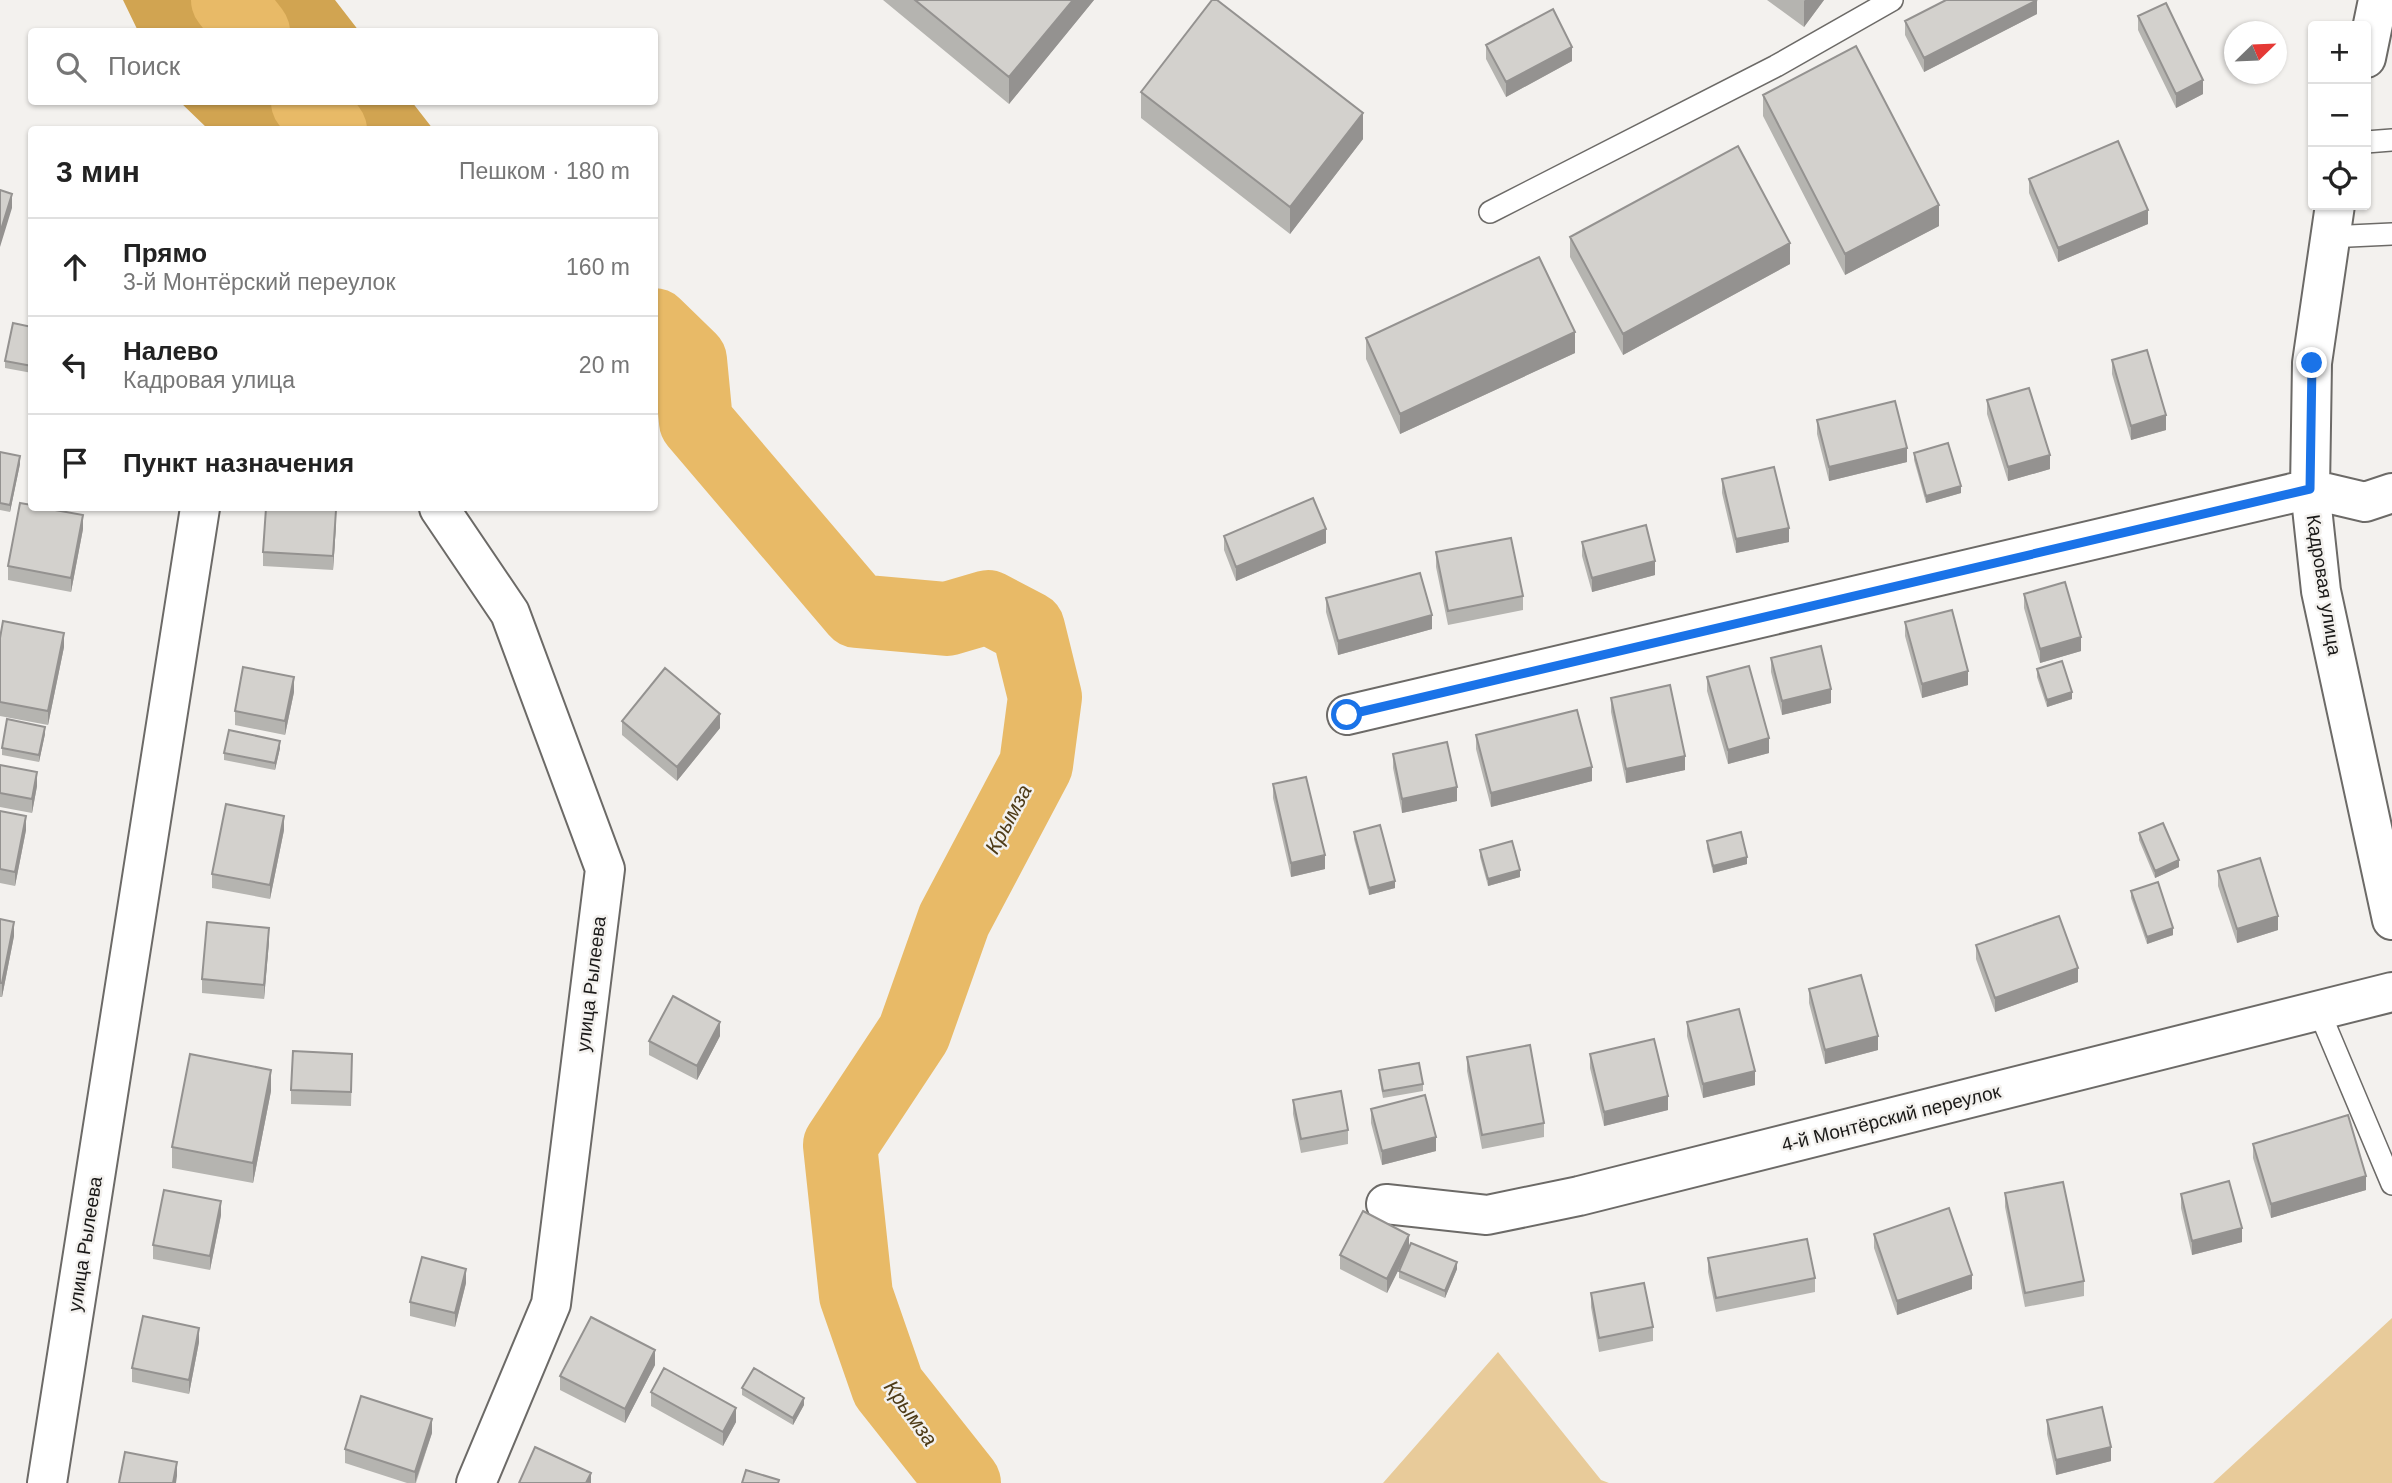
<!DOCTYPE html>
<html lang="ru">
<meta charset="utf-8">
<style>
body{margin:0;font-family:Arial,sans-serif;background:#f6f6f6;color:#222}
.controls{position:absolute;right:21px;top:21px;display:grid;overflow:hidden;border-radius:7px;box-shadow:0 2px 5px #0004}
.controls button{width:63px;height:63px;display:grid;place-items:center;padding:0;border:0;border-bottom:2px solid #e0e0e0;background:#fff;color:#222;font:35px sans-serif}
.compass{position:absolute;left:2224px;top:21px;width:63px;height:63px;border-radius:50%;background:#fff;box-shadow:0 2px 5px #0004;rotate:67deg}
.stop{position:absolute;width:21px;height:21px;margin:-16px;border:5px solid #1a73e8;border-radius:50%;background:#fff}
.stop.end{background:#1a73e8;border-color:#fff;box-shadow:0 2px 7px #0008}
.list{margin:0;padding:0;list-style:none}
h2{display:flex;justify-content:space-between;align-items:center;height:91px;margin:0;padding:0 28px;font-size:30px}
h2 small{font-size:23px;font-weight:400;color:#767676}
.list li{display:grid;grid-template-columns:46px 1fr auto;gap:21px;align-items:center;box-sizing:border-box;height:98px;padding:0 28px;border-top:2px solid #e0e0e0}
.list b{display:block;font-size:26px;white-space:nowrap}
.list p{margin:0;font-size:23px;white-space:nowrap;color:#767676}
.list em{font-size:23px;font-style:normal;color:#767676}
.icon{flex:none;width:38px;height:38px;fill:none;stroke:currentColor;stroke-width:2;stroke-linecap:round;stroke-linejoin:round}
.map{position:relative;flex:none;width:2392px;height:1483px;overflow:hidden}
.search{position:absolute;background:#fff;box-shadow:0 2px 5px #0004;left:28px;top:28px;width:630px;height:77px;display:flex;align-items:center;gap:18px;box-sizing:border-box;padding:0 24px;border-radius:7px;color:#767676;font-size:26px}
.panel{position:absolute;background:#fff;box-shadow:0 2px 5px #0004;left:28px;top:126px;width:630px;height:385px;border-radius:7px}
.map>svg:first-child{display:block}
.green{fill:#e8cb9a}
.forest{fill:#d1a451}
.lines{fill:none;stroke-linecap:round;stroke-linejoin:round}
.river{stroke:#e8ba67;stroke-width:74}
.service-casing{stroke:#6c6a67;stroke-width:24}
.minor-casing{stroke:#6c6a67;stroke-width:42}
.service{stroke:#fff;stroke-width:21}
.minor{stroke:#fff;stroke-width:38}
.wall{fill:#b5b4b0}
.shaded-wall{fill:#949290}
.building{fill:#d3d1cd;stroke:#949290;stroke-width:2}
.route{stroke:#1a73e8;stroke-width:9}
.labels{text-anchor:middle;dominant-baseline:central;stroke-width:5;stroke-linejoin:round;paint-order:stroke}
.street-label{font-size:19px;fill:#1a1918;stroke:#f3f1ee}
.water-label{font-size:21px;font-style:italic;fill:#4e3b17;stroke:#f3f1ee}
</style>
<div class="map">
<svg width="2392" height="1483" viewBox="0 0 2392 1483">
<rect width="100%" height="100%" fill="#f3f1ee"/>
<path class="green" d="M 2392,1318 L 2392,1483 L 2213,1483 Z
M 1498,1352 L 1601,1480 L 1609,1483 L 1383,1483 Z"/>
<path class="forest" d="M 123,0 L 335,0 L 359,31 L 138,31 Z
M 180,102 L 412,102 L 433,129 L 208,129 Z"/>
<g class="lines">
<path class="river" d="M 228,0 L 253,32
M 308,102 L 330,130
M 654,325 L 690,360 L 696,422 L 857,611 L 947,619 L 988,607 L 1028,628 L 1045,697 L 1036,765 L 954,920 L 914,1033 L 840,1145 L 856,1295 L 888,1387 L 964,1483"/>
<defs>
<path id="service" d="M 2366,142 L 2392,140
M 1490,212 L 1776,66 L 1892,0
M 2328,237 L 2392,234
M 2319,1011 L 2392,1184"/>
<path id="minor" d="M 2366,58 L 2378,0
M 2335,205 L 2312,363 L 2310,489 L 2321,591 L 2392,920
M 439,508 L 510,613 L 605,869 L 551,1304 L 476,1483
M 1347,715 L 2310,489 L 2365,502 L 2392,493
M 1386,1204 L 1487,1215 L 1579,1196 L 2392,992
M 47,1483 L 200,508"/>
</defs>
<use href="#service" class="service-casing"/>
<use href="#minor" class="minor-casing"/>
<use href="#service" class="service"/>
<use href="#minor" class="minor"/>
</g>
<path class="wall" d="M 883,0 L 1094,0 L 1009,104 Z
M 1767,0 L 1824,0 L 1804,27 Z
M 2037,14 L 1924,72 L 1905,35 L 1905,21 Z
M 2138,16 L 2203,94 L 2176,108 L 2138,30 Z
M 1486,45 L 1572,61 L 1506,97 L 1486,59 Z
M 1141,92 L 1363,139 L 1290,234 L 1141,118 Z
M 1763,95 L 1939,226 L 1845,275 L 1763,116 Z
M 2029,179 L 2148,224 L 2058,262 L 2029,193 Z
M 1570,237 L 1790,264 L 1623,355 L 1570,257 Z
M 32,327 L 32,373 L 5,368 L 5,361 Z
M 1366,338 L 1575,353 L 1400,434 L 1366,359 Z
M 2112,360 L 2166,430 L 2131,440 L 2112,374 Z
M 1987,400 L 2050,469 L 2008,481 L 1987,414 Z
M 1817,420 L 1907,462 L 1829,481 L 1817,434 Z
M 0,452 L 20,464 L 10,512 L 0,510 Z
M 1914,453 L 1961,493 L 1926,503 L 1914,460 Z
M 1722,479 L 1789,542 L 1736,553 L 1722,493 Z
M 72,508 L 87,508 L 86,510 Z
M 336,524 L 333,570 L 263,566 L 263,552 Z
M 83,529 L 71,592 L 8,580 L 8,566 Z
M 1224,536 L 1326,543 L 1236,581 L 1224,550 Z
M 1582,542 L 1655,575 L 1592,592 L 1582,556 Z
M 1436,552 L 1523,596 L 1523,610 L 1448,625 L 1436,567 Z
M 2024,594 L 2081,651 L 2040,663 L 2024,608 Z
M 1326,598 L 1432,629 L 1338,655 L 1326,612 Z
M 1905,622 L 1968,685 L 1922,698 L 1905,636 Z
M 0,638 L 64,647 L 48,725 L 0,716 Z
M 1771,658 L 1831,703 L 1782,715 L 1771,672 Z
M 2037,669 L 2072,699 L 2047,707 L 2037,677 Z
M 1707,677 L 1769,753 L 1728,764 L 1707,691 Z
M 294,692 L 285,735 L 235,725 L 235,711 Z
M 1611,698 L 1685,770 L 1626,783 L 1611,712 Z
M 622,721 L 720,728 L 677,781 L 622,735 Z
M 45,734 L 39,762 L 2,755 L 2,748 Z
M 1476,735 L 1592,781 L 1491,807 L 1476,749 Z
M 280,748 L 275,770 L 224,760 L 224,753 Z
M 1393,754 L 1457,801 L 1402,813 L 1393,768 Z
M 0,765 L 37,786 L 32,813 L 0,807 Z
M 1273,784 L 1325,869 L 1291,877 L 1273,798 Z
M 0,811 L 26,830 L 15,886 L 0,883 Z
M 284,830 L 270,899 L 212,888 L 212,874 Z
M 1354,832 L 1395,888 L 1369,895 L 1354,839 Z
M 2139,833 L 2179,867 L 2155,878 L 2139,840 Z
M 1707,841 L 1747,864 L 1713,873 L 1707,848 Z
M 1480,850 L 1520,877 L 1488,886 L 1480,857 Z
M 2218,871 L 2278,930 L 2237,943 L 2218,886 Z
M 2131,891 L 2173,935 L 2147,944 L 2131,898 Z
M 0,919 L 14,936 L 2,997 L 0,997 Z
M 269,942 L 264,999 L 202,993 L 202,979 Z
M 1976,945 L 2078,982 L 1995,1012 L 1976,959 Z
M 1809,989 L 1878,1050 L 1825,1064 L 1809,1003 Z
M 1687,1022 L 1755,1085 L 1703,1098 L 1687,1036 Z
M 720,1036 L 697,1080 L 649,1055 L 649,1041 Z
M 1590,1054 L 1668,1110 L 1604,1126 L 1590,1068 Z
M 1467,1057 L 1544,1123 L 1544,1137 L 1482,1149 L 1467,1071 Z
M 352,1068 L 351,1106 L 291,1104 L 291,1090 Z
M 1379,1070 L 1423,1084 L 1423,1091 L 1383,1098 L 1379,1077 Z
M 271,1091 L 253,1183 L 172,1168 L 172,1147 Z
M 1293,1100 L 1348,1130 L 1348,1144 L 1301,1153 L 1293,1114 Z
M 1371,1109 L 1436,1151 L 1382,1165 L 1371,1123 Z
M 2253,1144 L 2366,1190 L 2271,1218 L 2253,1158 Z
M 2005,1193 L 2084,1281 L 2084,1296 L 2025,1307 L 2005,1207 Z
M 2181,1194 L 2242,1242 L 2192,1255 L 2181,1208 Z
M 221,1215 L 210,1270 L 153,1259 L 153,1245 Z
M 1874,1234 L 1972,1289 L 1897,1315 L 1874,1248 Z
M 1409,1247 L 1457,1269 L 1445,1298 L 1399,1278 L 1399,1271 L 1403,1260 L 1387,1293 L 1340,1269 L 1340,1255 Z
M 1708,1258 L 1815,1278 L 1815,1292 L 1716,1312 L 1708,1272 Z
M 466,1283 L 455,1327 L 410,1316 L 410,1302 Z
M 1591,1293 L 1653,1327 L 1653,1341 L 1599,1352 L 1591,1307 Z
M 199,1342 L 189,1394 L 132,1382 L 132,1368 Z
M 655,1365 L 625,1423 L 560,1390 L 560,1376 Z
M 742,1388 L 804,1405 L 793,1425 L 742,1395 Z
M 651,1392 L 736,1422 L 723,1446 L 651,1406 Z
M 2047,1420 L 2111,1461 L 2056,1475 L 2047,1434 Z
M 432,1433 L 416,1483 L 407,1483 L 345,1463 L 345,1449 Z"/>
<path class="shaded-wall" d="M 1073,0 L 1094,0 L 1009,104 L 1009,77 Z
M 1805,0 L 1824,0 L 1804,27 L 1804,1 Z
M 2037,0 L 2037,14 L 1924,72 L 1924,58 Z
M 1572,47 L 1572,61 L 1506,97 L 1506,82 Z
M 2203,80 L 2203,94 L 2176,108 L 2176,94 Z
M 1363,113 L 1363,139 L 1290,234 L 1290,207 Z
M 12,194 L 12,208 L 0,247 L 0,233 Z
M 1939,205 L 1939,226 L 1845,275 L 1845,254 Z
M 2148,210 L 2148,224 L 2058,262 L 2058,248 Z
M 1790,243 L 1790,264 L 1623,355 L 1623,334 Z
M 1575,332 L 1575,353 L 1400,434 L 1400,414 Z
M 2166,415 L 2166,430 L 2131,440 L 2131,426 Z
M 1907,448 L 1907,462 L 1829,481 L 1829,467 Z
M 2050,455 L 2050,469 L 2008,481 L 2008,467 Z
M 20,456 L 20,464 L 10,512 L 10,505 Z
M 1961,486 L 1961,493 L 1926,503 L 1926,496 Z
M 336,510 L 336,524 L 333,570 L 333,556 Z
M 83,515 L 83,529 L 71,592 L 71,578 Z
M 1789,528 L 1789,542 L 1736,553 L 1736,539 Z
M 1326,529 L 1326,543 L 1236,581 L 1236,567 Z
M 1655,561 L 1655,575 L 1592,592 L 1592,578 Z
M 1432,615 L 1432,629 L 1338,655 L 1338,641 Z
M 64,633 L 64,647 L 48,725 L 48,711 Z
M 2081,637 L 2081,651 L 2040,663 L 2040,649 Z
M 1968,671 L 1968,685 L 1922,698 L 1922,684 Z
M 294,677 L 294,692 L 285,735 L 285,721 Z
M 1831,689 L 1831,703 L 1782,715 L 1782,701 Z
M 2072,692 L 2072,699 L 2047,707 L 2047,700 Z
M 720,714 L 720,728 L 677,781 L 677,767 Z
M 45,727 L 45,734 L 39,762 L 39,755 Z
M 1769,738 L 1769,753 L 1728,764 L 1728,750 Z
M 280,741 L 280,748 L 275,770 L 275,763 Z
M 1685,756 L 1685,770 L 1626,783 L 1626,769 Z
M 1592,767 L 1592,781 L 1491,807 L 1491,793 Z
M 37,772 L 37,786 L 32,813 L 32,799 Z
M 1457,787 L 1457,801 L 1402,813 L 1402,799 Z
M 26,816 L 26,830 L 15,886 L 15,872 Z
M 284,816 L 284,830 L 270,899 L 270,885 Z
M 1325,855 L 1325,869 L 1291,877 L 1291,863 Z
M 1747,857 L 1747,864 L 1713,873 L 1713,866 Z
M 2179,860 L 2179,867 L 2155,878 L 2155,871 Z
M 1520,870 L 1520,877 L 1488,886 L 1488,879 Z
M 1395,881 L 1395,888 L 1369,895 L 1369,888 Z
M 2278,916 L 2278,930 L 2237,943 L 2237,929 Z
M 14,922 L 14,936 L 2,997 L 2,983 Z
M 269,928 L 269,942 L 264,999 L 264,985 Z
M 2173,928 L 2173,935 L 2147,944 L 2147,937 Z
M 2078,968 L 2078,982 L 1995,1012 L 1995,998 Z
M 720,1022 L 720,1036 L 697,1080 L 697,1066 Z
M 1878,1036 L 1878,1050 L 1825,1064 L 1825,1050 Z
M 271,1070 L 271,1091 L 253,1183 L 253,1163 Z
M 1755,1071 L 1755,1085 L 1703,1098 L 1703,1084 Z
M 1668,1096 L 1668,1110 L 1604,1126 L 1604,1112 Z
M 1436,1137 L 1436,1151 L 1382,1165 L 1382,1151 Z
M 2366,1176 L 2366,1190 L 2271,1218 L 2271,1204 Z
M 221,1201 L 221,1215 L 210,1270 L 210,1256 Z
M 2242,1228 L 2242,1242 L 2192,1255 L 2192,1241 Z
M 1409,1235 L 1409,1249 L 1387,1293 L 1387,1279 Z
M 1457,1262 L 1457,1269 L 1445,1298 L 1445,1291 Z
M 466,1269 L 466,1283 L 455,1327 L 455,1313 Z
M 1972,1275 L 1972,1289 L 1897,1315 L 1897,1301 Z
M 199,1328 L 199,1342 L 189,1394 L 189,1380 Z
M 655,1350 L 655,1365 L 625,1423 L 625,1409 Z
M 804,1398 L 804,1405 L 793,1425 L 793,1418 Z
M 736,1408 L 736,1422 L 723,1446 L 723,1432 Z
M 432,1419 L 432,1433 L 415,1483 L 415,1472 Z
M 2111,1447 L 2111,1461 L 2056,1475 L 2056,1460 Z
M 177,1462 L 177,1476 L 176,1483 L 173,1483 Z
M 591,1473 L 591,1483 L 586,1483 Z"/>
<path class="building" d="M 915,0 L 1073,0 L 1009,77 Z
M 1212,0 L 1217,0 L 1363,113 L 1290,207 L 1141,92 Z
M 1946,0 L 2037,0 L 1924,58 L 1905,21 Z
M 2166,3 L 2203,80 L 2176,94 L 2138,16 Z
M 1553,9 L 1572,47 L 1506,82 L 1486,45 Z
M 1856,46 L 1939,205 L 1845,254 L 1763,95 Z
M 2118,141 L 2148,210 L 2058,248 L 2029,179 Z
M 1738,146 L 1790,243 L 1623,334 L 1570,237 Z
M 0,190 L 12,194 L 0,233 Z
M 1539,257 L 1575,332 L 1400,414 L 1366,338 Z
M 13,323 L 32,327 L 32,366 L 5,361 Z
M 2147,350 L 2166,415 L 2131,426 L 2112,360 Z
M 2029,388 L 2050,455 L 2008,467 L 1987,400 Z
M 1895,401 L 1907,448 L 1829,467 L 1817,420 Z
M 1948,443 L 1961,486 L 1926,496 L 1914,453 Z
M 0,452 L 20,456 L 10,505 L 0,503 Z
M 1774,467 L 1789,528 L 1736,539 L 1722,479 Z
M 1313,498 L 1326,529 L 1236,567 L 1224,536 Z
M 20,503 L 32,505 L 32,508 L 44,508 L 83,515 L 71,578 L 8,566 Z
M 266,508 L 297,508 L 336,510 L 333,556 L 263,552 Z
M 1646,525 L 1655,561 L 1592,578 L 1582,542 Z
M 1511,538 L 1523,596 L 1448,611 L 1436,552 Z
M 1420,573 L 1432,615 L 1338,641 L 1326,598 Z
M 2065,582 L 2081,637 L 2040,649 L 2024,594 Z
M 1952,610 L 1968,671 L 1922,684 L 1905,622 Z
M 3,621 L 64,633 L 48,711 L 0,702 L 0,638 Z
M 1821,646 L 1831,689 L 1782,701 L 1771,658 Z
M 2062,661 L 2072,692 L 2047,700 L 2037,669 Z
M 1749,666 L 1769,738 L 1728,750 L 1707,677 Z
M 243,667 L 294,677 L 285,721 L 235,711 Z
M 665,668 L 720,714 L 677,767 L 622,721 Z
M 1670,685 L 1685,756 L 1626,769 L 1611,698 Z
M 1577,710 L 1592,767 L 1491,793 L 1476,735 Z
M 7,719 L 45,727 L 39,755 L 2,748 Z
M 229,730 L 280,741 L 275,763 L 224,753 Z
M 1447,742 L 1457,787 L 1402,799 L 1393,754 Z
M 0,765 L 37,772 L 32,799 L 0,793 Z
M 1306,777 L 1325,855 L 1291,863 L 1273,784 Z
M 226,804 L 284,816 L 270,885 L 212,874 Z
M 0,811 L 26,816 L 15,872 L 0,869 Z
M 2163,823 L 2179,860 L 2155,871 L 2139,833 Z
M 1380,825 L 1395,881 L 1369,888 L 1354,832 Z
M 1741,832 L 1747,857 L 1713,866 L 1707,841 Z
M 1512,841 L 1520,870 L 1488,879 L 1480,850 Z
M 2260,858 L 2278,916 L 2237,929 L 2218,871 Z
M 2158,882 L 2173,928 L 2147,937 L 2131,891 Z
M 2059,916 L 2078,968 L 1995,998 L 1976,945 Z
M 0,919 L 14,922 L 2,983 L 0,983 Z
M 207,922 L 269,928 L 264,985 L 202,979 Z
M 1861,975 L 1878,1036 L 1825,1050 L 1809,989 Z
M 673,996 L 720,1022 L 697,1066 L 649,1041 Z
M 1739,1009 L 1755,1071 L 1703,1084 L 1687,1022 Z
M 1654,1039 L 1668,1096 L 1604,1112 L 1590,1054 Z
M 1530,1045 L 1544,1123 L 1482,1135 L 1467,1057 Z
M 293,1051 L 352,1054 L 351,1092 L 291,1090 Z
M 190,1054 L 271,1070 L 253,1163 L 172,1147 Z
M 1419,1063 L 1423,1084 L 1383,1091 L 1379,1070 Z
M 1341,1091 L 1348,1130 L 1301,1139 L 1293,1100 Z
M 1425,1095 L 1436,1137 L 1382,1151 L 1371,1109 Z
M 2348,1115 L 2366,1176 L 2271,1204 L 2253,1144 Z
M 2229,1181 L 2242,1228 L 2192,1241 L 2181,1194 Z
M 2063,1182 L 2084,1281 L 2025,1293 L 2005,1193 Z
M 164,1190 L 221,1201 L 210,1256 L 153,1245 Z
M 1949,1208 L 1972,1275 L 1897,1301 L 1874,1234 Z
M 1363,1211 L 1409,1235 L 1387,1279 L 1340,1255 Z
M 1807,1239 L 1815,1278 L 1716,1298 L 1708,1258 Z
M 1411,1243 L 1457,1262 L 1445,1291 L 1399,1271 Z
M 422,1257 L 466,1269 L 455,1313 L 410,1302 Z
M 1644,1283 L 1653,1327 L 1599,1338 L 1591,1293 Z
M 143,1316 L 199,1328 L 189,1380 L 132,1368 Z
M 591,1317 L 655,1350 L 625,1409 L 560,1376 Z
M 664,1368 L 736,1408 L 723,1432 L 651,1392 Z
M 754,1368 L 804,1398 L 793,1418 L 742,1388 Z
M 361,1396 L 432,1419 L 415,1472 L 345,1449 Z
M 2102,1407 L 2111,1447 L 2056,1460 L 2047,1420 Z
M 535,1447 L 591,1473 L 586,1483 L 519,1483 Z
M 125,1452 L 177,1462 L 173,1483 L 119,1483 Z
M 746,1470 L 779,1480 L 778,1483 L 742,1483 Z"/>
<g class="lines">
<path class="route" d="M 1347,715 L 2310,489 L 2312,363"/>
</g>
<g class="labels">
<g class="street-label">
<text transform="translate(2324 585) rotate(81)">Кадровая улица</text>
<text transform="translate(591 984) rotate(-83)">улица Рылеева</text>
<text transform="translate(1891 1118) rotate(-14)">4-й Монтёрский переулок</text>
<text transform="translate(85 1244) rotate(-81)">улица Рылеева</text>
</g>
<g class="water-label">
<text transform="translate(1008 819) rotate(-62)">Крымза</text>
<text transform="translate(911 1413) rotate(54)">Крымза</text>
</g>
</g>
</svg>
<div class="controls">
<button>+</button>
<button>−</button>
<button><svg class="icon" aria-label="locate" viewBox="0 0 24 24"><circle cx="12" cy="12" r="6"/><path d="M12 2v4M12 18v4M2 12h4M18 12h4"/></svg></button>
</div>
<svg class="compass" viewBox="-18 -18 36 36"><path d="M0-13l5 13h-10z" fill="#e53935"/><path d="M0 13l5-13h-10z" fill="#767676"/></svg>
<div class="stop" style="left:1347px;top:715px"></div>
<div class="stop end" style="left:2312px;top:363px"></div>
<div class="search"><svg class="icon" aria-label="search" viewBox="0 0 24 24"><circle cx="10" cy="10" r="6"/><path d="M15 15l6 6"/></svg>Поиск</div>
<section class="panel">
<h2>3 мин<small>Пешком · 180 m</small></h2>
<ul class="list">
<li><svg class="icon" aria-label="ahead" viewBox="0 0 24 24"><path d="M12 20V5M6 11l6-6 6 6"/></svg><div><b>Прямо</b><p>3-й Монтёрский переулок</p></div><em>160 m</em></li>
<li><svg class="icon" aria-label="left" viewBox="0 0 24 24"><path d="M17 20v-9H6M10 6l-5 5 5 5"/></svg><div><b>Налево</b><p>Кадровая улица</p></div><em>20 m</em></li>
<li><svg class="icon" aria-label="arrive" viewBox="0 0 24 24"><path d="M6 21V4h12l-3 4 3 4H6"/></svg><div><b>Пункт назначения</b></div></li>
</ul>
</section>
</div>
